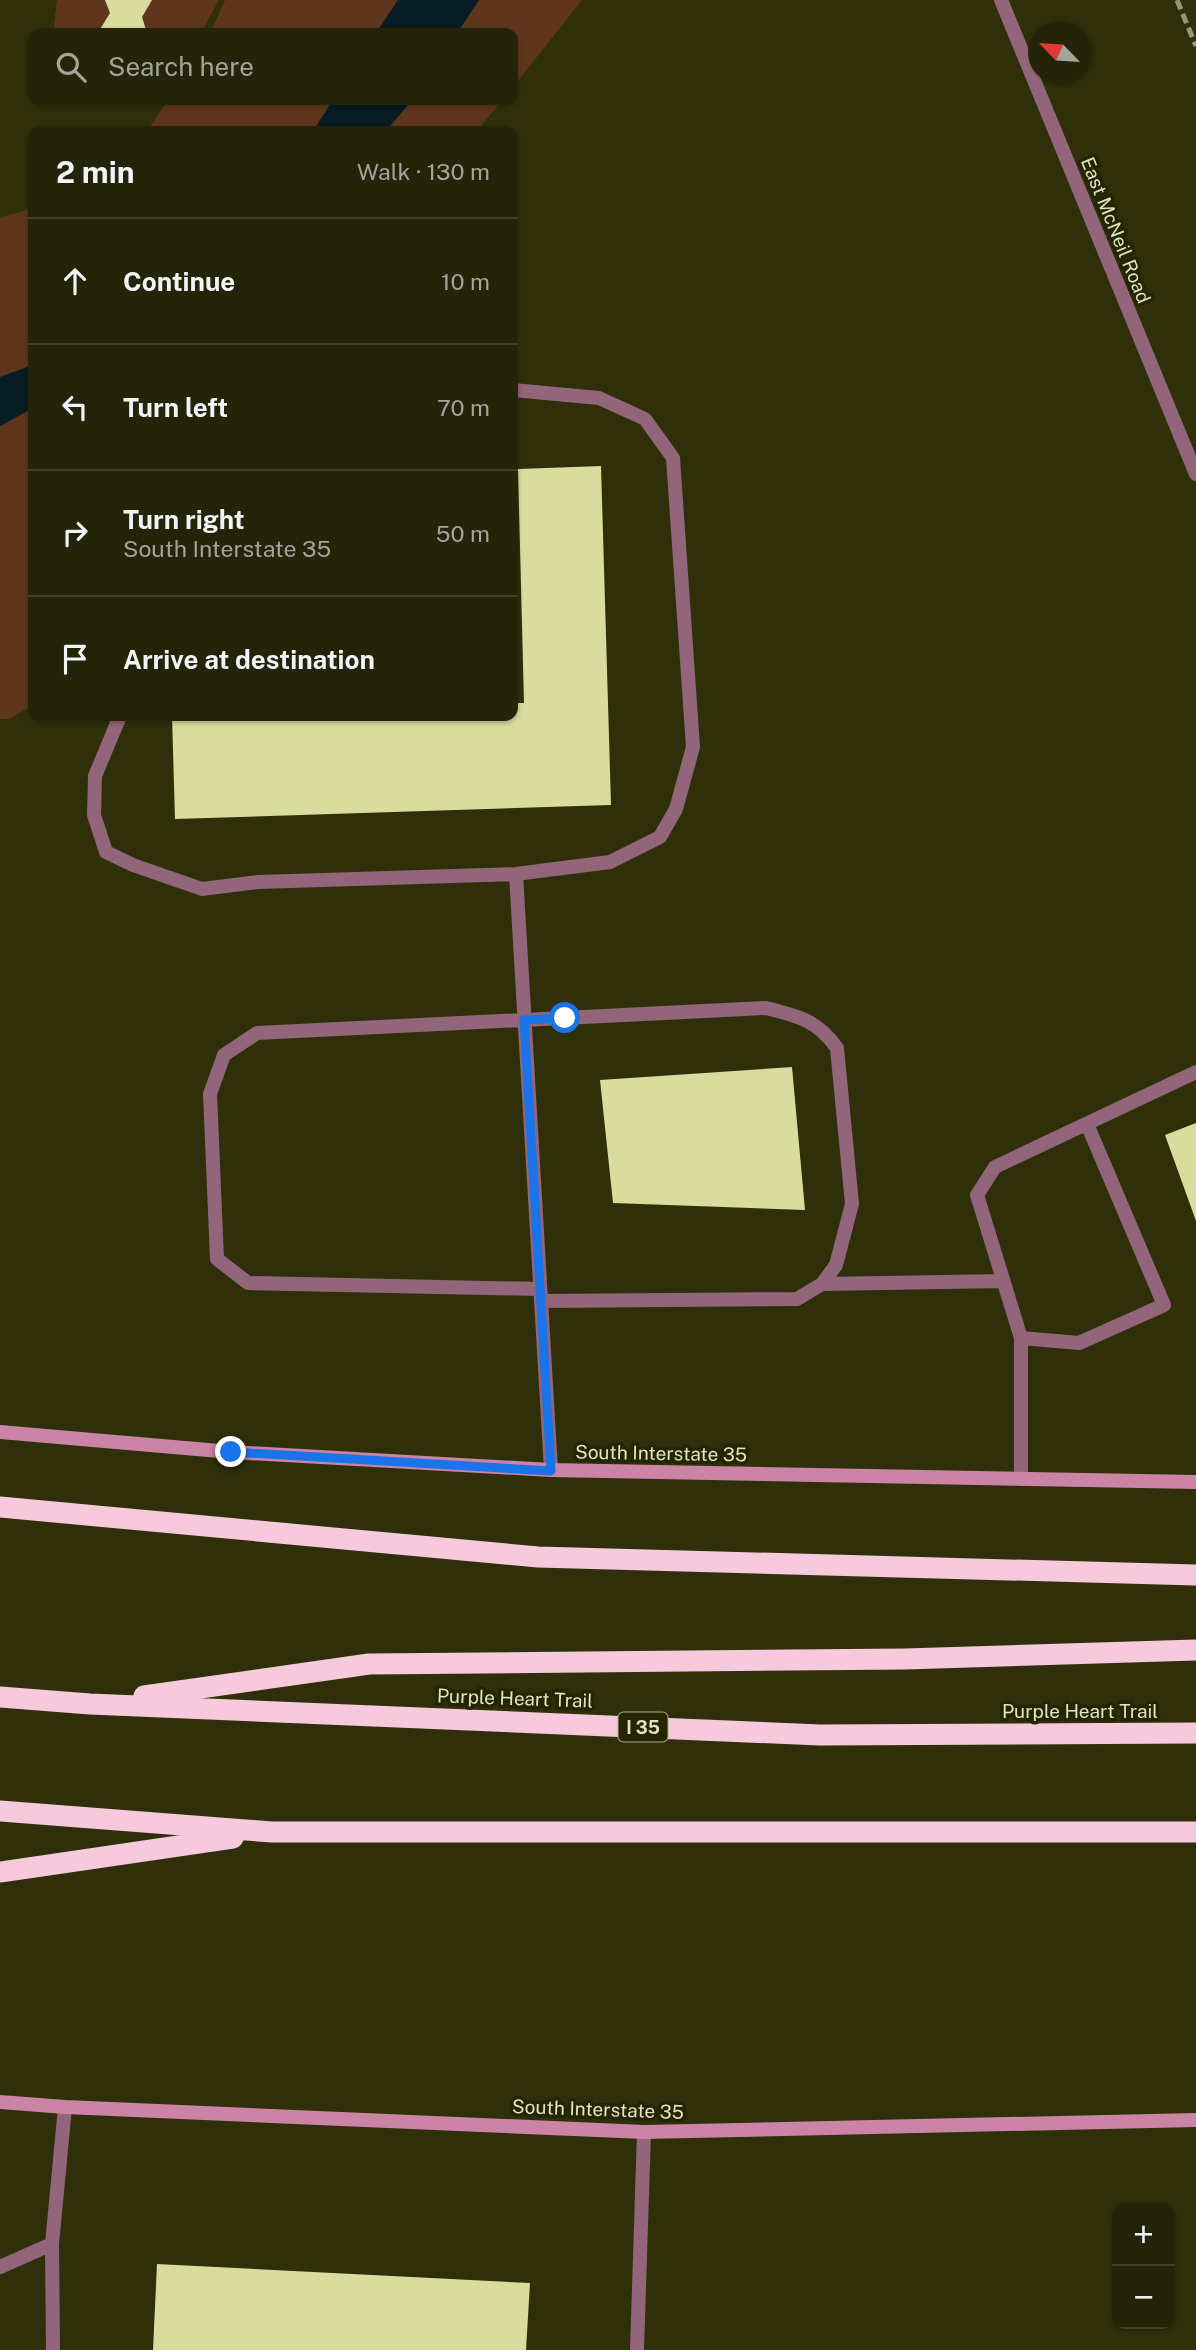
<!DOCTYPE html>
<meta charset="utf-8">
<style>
body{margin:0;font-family:"Public Sans",sans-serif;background:#2f3016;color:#f1f3f6}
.controls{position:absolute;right:21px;bottom:21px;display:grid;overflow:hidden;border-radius:14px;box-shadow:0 2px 5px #0004}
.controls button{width:63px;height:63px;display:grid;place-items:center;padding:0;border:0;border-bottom:2px solid #404129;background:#232408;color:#f1f3f6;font:35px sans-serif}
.compass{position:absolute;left:1028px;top:21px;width:63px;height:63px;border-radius:50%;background:#232408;box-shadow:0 2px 5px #0004;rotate:295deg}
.stop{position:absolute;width:21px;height:21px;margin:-16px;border:5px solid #1a73e8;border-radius:50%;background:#fff}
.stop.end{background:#1a73e8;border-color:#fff;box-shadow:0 2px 7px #0008}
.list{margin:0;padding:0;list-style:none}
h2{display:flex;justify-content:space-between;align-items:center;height:91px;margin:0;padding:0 28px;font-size:30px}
h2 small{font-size:23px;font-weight:400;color:#a3a49c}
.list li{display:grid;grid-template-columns:46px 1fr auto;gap:21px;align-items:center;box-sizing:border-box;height:126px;padding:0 28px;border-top:2px solid #404129}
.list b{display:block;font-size:26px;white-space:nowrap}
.list p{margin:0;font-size:23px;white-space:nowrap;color:#a3a49c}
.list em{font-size:23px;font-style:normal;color:#a3a49c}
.icon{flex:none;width:38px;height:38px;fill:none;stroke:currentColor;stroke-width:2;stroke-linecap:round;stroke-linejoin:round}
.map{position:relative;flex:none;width:1196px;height:2350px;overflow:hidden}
.search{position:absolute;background:#232408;box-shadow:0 2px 5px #0004;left:28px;top:28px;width:490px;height:77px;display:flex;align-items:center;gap:18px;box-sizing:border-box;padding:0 24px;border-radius:14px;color:#a3a49c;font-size:26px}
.panel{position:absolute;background:#232408;box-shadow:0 2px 5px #0004;left:28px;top:126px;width:490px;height:595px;border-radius:14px}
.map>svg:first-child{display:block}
.green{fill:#5f361d}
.water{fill:#071c25}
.building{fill:#d8dc9d}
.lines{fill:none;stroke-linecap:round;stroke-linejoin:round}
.service{stroke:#92657a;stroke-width:14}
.tertiary{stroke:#92657a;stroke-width:14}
.secondary{stroke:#cb84a5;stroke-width:14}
.motorway{stroke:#f7c9dd;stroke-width:21}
.rail{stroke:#959677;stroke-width:5;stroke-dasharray:10 5;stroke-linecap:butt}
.route{stroke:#1a73e8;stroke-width:9}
.labels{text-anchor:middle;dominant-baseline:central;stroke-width:7;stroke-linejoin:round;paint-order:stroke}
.shield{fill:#252601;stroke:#a9aa8d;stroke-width:2}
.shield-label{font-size:18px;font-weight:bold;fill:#e1e3c9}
.street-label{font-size:19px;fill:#e1e3c9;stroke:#252601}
</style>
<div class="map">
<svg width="1196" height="2350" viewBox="0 0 1196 2350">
<rect width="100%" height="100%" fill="#2f300a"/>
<path class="green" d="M 57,0 L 219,0 L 201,33 L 56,33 L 54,25 Z
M 225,0 L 398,0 L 376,33 L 210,33 Z
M 479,0 L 582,0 L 513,87 L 513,33 L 457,33 Z
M 168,100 L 333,100 L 313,131 L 147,131 Z
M 412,100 L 502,100 L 477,131 L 386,131 Z
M 33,208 L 33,365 L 0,377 L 0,218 Z
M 33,408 L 33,705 L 9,719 L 0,719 L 0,426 Z"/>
<path class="water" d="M 398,0 L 479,0 L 457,33 L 376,33 Z
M 333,100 L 412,100 L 386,131 L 313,131 Z
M 33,365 L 33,408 L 0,426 L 0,377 Z"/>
<path class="building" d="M 105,0 L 152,0 L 142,17 L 147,33 L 104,33 L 99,31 L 110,13 Z
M 601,466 L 611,805 L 175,819 L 172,716 L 513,716 L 513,703 L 524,703 L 518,469 Z
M 792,1067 L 805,1210 L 613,1203 L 600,1080 Z
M 1196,1123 L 1196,1221 L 1165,1135 Z
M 157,2264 L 530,2283 L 526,2350 L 153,2350 Z"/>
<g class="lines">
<path class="service" d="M 120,716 L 95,776 L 94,815 L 106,852 L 133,865 L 202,889 L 258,882 L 516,874 L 610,862 L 660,837 L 676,809 L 693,747 L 673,458 L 645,419 L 599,398 L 513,390
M 516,874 L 551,1470
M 822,1284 L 1003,1281
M 539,1289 L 248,1283 L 217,1259 L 210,1094 L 224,1055 L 257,1033 L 766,1008 C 798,1016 817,1020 837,1048 L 852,1204 L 836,1265 L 822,1284 L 797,1299 L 541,1301
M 1021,1338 L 1079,1343 L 1164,1305 L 1087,1124
M 1021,1479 L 1021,1338 L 977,1195 L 995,1167 L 1196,1072
M 0,2267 L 52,2244
M 53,2350 L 52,2244 L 65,2107
M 637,2350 L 644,2132"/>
<path class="tertiary" d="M 1001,0 L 1196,474"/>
<path class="secondary" d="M 0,1432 L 231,1452 L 551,1470 L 1196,1482
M 0,2102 L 65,2107 L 644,2132 L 1196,2120"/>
<path class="motorway" d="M 0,1507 L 538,1557 L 1196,1575
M 144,1696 L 369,1664 L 905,1659 L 1196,1650
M 0,1697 L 90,1704 L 820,1735 L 1196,1733
M 0,1811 L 272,1832 L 1196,1832
M 0,1872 L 233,1838"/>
<path class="rail" d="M 1177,0 L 1196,46"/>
</g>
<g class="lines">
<path class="route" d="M 231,1452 L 551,1471 L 524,1020 L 565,1018"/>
</g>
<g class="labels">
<rect class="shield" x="618.5" y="1712.5" width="49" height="29" rx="5"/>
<g class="shield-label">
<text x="643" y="1727">I 35</text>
</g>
<g class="street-label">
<text transform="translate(1116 230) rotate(68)">East McNeil Road</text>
<text transform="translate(661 1453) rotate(1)">South Interstate 35</text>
<text transform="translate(515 1698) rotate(2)">Purple Heart Trail</text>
<text x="1080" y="1711">Purple Heart Trail</text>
<text transform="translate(598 2109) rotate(2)">South Interstate 35</text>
</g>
</g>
</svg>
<div class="controls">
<button>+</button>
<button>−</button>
</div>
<svg class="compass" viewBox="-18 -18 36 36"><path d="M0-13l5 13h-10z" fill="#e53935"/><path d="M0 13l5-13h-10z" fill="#a3a49c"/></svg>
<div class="stop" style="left:565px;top:1018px"></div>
<div class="stop end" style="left:231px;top:1452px"></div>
<div class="search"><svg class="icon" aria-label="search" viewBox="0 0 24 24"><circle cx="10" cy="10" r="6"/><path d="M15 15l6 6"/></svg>Search here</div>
<section class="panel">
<h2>2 min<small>Walk · 130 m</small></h2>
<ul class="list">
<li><svg class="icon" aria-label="ahead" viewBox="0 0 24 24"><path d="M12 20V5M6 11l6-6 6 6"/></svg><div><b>Continue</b></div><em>10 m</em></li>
<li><svg class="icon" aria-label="left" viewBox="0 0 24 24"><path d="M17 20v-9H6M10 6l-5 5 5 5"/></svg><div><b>Turn left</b></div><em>70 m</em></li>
<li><svg class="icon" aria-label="right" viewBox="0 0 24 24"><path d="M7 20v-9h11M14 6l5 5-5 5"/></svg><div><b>Turn right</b><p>South Interstate 35</p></div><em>50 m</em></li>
<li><svg class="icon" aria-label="arrive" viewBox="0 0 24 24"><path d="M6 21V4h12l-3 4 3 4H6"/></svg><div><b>Arrive at destination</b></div></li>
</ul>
</section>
</div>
